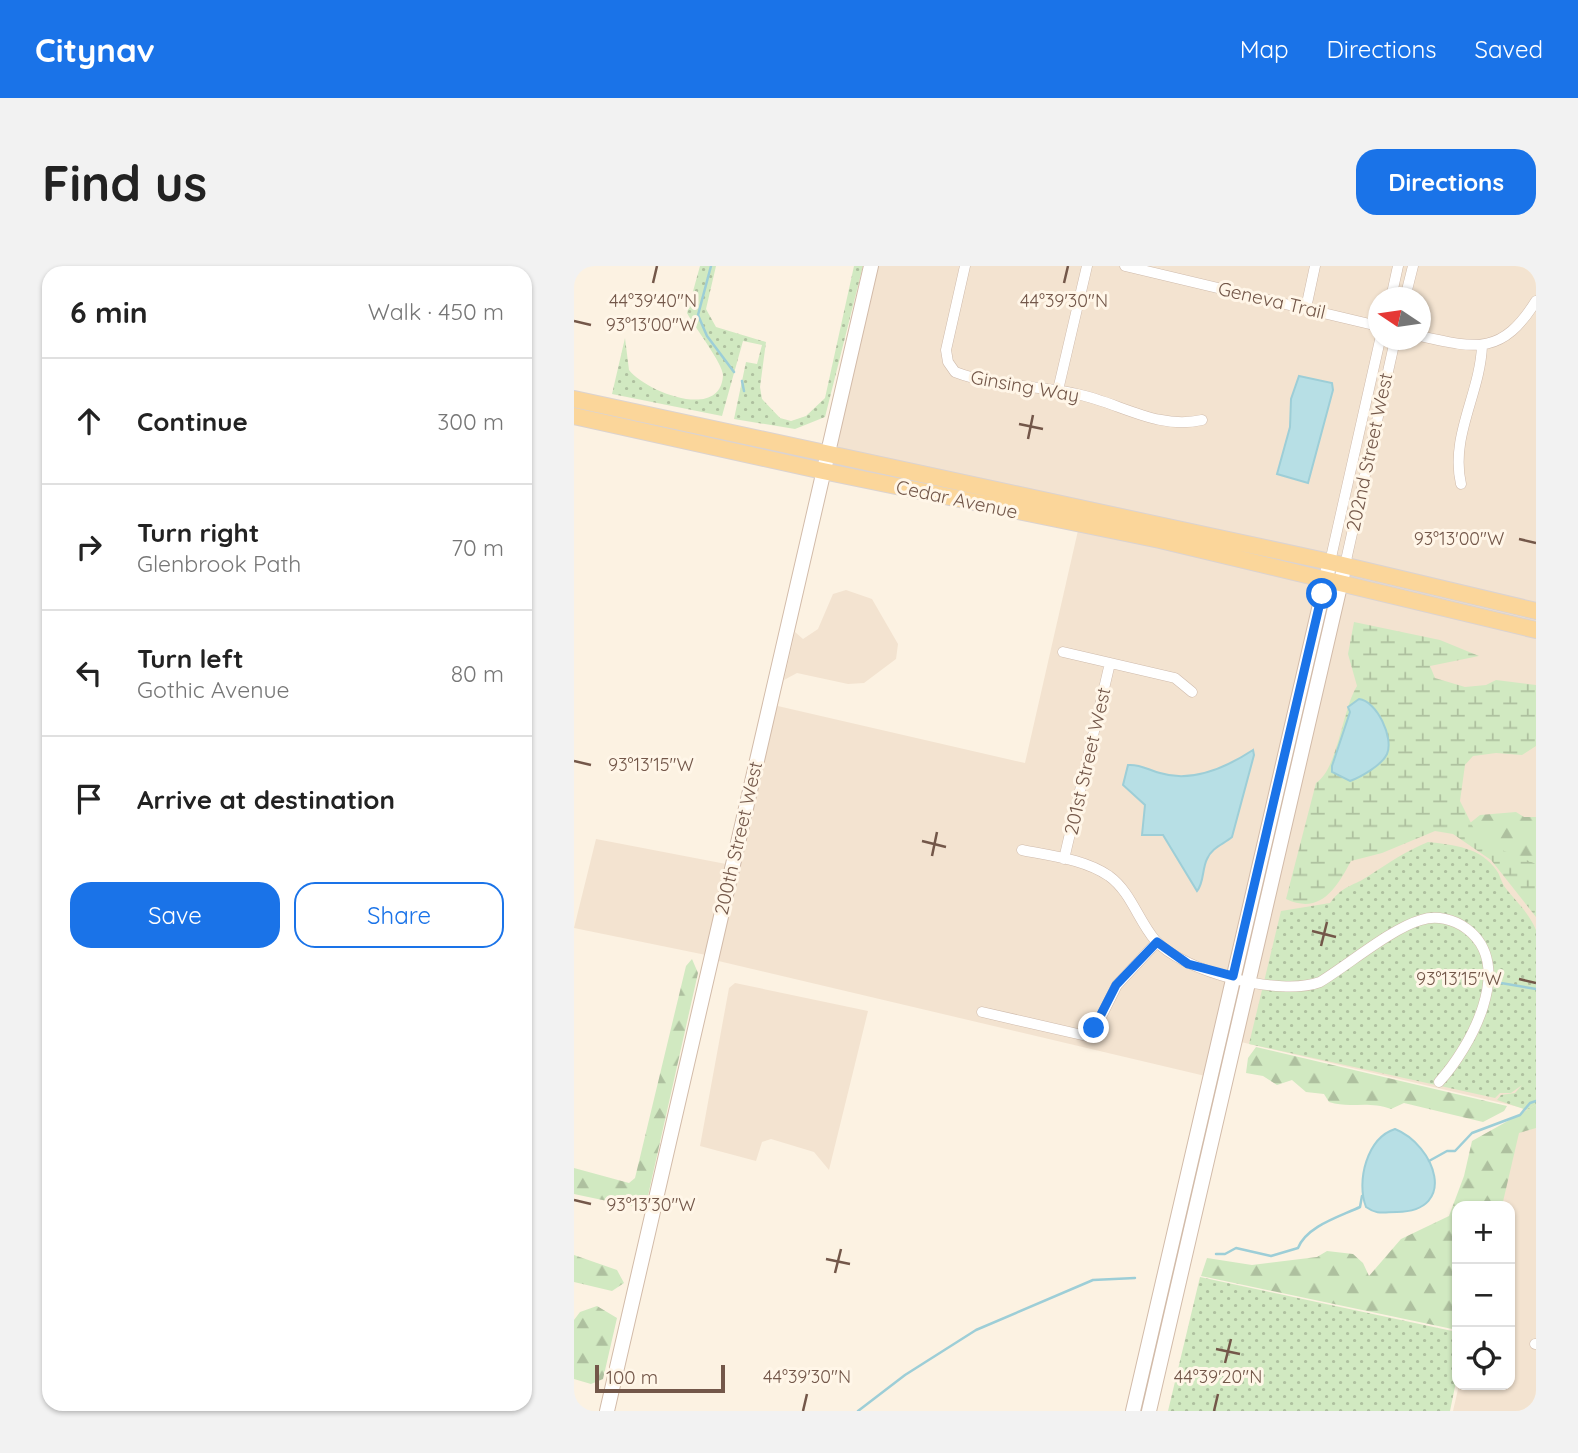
<!DOCTYPE html>
<meta charset="utf-8">
<style>
body{margin:0;font-family:Quicksand,sans-serif;background:#f2f2f2;color:#222}
.controls{position:absolute;right:21px;bottom:21px;display:grid;overflow:hidden;border-radius:14px;box-shadow:0 2px 5px #0004}
.controls button{width:63px;height:63px;display:grid;place-items:center;padding:0;border:0;border-bottom:2px solid #e0e0e0;background:#fff;color:#222;font:35px sans-serif}
.compass{position:absolute;left:794px;top:21px;width:63px;height:63px;border-radius:50%;background:#fff;box-shadow:0 2px 5px #0004;rotate:283deg}
.scale{position:absolute;left:21px;bottom:18px;width:130px;box-sizing:border-box;padding-left:7px;border:4px solid #735749;border-top:0;font-size:19px;line-height:24px;white-space:nowrap;color:#735749;-webkit-text-stroke:5px #fff6e8;paint-order:stroke}
.stop{position:absolute;width:21px;height:21px;margin:-16px;border:5px solid #1a73e8;border-radius:50%;background:#fff}
.stop.end{background:#1a73e8;border-color:#fff;box-shadow:0 2px 7px #0008}
.list{margin:0;padding:0;list-style:none}
h2{display:flex;justify-content:space-between;align-items:center;height:91px;margin:0;padding:0 28px;font-size:30px}
h2 small{font-size:23px;font-weight:400;color:#767676}
.list li{display:grid;grid-template-columns:46px 1fr auto;gap:21px;align-items:center;box-sizing:border-box;height:126px;padding:0 28px;border-top:2px solid #e0e0e0}
.list b{display:block;font-size:26px;white-space:nowrap}
.list p{margin:0;font-size:23px;white-space:nowrap;color:#767676}
.list em{font-size:23px;font-style:normal;color:#767676}
.actions{display:flex;gap:14px;padding:21px 28px}
.actions a{flex:1;padding:16px 0;border:2px solid #1a73e8;border-radius:21px;text-align:center;font-size:24px;color:#1a73e8}
.actions .main{background:#1a73e8;color:#fff}
.icon{flex:none;width:38px;height:38px;fill:none;stroke:currentColor;stroke-width:2;stroke-linecap:round;stroke-linejoin:round}
.map{position:relative;flex:none;width:962px;height:1145px;overflow:hidden;border-radius:21px}
header{display:flex;align-items:center;gap:42px;box-sizing:border-box;height:98px;padding:0 35px;background:#1a73e8;color:#fff}
header strong{font-size:33px}
nav{display:flex;gap:38px;margin-inline-start:auto;font-size:24px}
.intro{display:flex;align-items:center;justify-content:space-between;box-sizing:border-box;height:168px;padding:0 42px}
h1{margin:0;font-size:49px}
.button{padding:18px 32px;border-radius:21px;background:#1a73e8;color:#fff;font-size:24px;font-weight:700}
main{display:flex;gap:42px;padding:0 42px}
aside{flex:1;background:#fff;border-radius:21px;box-shadow:0 2px 5px #0004}
.map>svg:first-child{display:block}
.residential{fill:#f3e3d0;fill-rule:evenodd}
.grass{fill:url(#grass-dots)}
.forest{fill:url(#forest-firs)}
.wetland{fill:url(#wetland-marsh)}
.water{fill:#b7dfe5;stroke:#9dced7;stroke-width:2}
.lines{fill:none;stroke-linecap:round;stroke-linejoin:round}
.stream{stroke:#9dced7;stroke-width:2.5}
.street-casing{stroke:#cfbbac;stroke-width:11}
.secondary-casing{stroke:#d2bba9;stroke-width:16}
.primary-casing{stroke:#dbd3d0;stroke-width:18}
.street{stroke:#fff;stroke-width:10}
.secondary{stroke:#fff;stroke-width:14}
.primary{stroke:#fbd69a;stroke-width:16}
.route{stroke:#1a73e8;stroke-width:9}
.ticks{fill:none;stroke:#735749;stroke-width:2.5}
.labels{text-anchor:middle;dominant-baseline:central;stroke-width:6;stroke-linejoin:round;paint-order:stroke}
.street-label{font-size:19px;fill:#735749;stroke:#fff6e8}
.ticks-label{font-size:18px;text-anchor:middle;fill:#735749;stroke:#fff6e8;stroke-width:6;stroke-linejoin:round;paint-order:stroke}
</style>
<header>
<strong>Citynav</strong>
<nav><a>Map</a><a>Directions</a><a>Saved</a></nav>
</header>
<div class="intro"><h1>Find us</h1><a class="button">Directions</a></div>
<main>
<aside>
<h2>6 min<small>Walk · 450 m</small></h2>
<ul class="list">
<li><svg class="icon" aria-label="ahead" viewBox="0 0 24 24"><path d="M12 20V5M6 11l6-6 6 6"/></svg><div><b>Continue</b></div><em>300 m</em></li>
<li><svg class="icon" aria-label="right" viewBox="0 0 24 24"><path d="M7 20v-9h11M14 6l5 5-5 5"/></svg><div><b>Turn right</b><p>Glenbrook Path</p></div><em>70 m</em></li>
<li><svg class="icon" aria-label="left" viewBox="0 0 24 24"><path d="M17 20v-9H6M10 6l-5 5 5 5"/></svg><div><b>Turn left</b><p>Gothic Avenue</p></div><em>80 m</em></li>
<li><svg class="icon" aria-label="arrive" viewBox="0 0 24 24"><path d="M6 21V4h12l-3 4 3 4H6"/></svg><div><b>Arrive at destination</b></div></li>
</ul>
<div class="actions"><a class="main">Save</a><a>Share</a></div>
</aside>
<div class="map">
<svg width="962" height="1145" viewBox="0 0 962 1145">
<defs>
<pattern id="grass-dots" width="8" height="8" patternUnits="userSpaceOnUse" patternTransform="scale(1.75)"><rect width="8" height="8" fill="#d1e9c1"/><path d="M2 2h.1M6 6h.1" fill="none" stroke="#aec09f" stroke-width="1.8" stroke-linecap="round"/></pattern>
<pattern id="forest-firs" width="22" height="20" patternUnits="userSpaceOnUse" patternTransform="scale(1.75)"><rect width="22" height="20" fill="#d1e9c1"/><path d="M5 1l3.5 6h-7zM16 11l3.5 6h-7z" fill="#aec09f"/></pattern>
<pattern id="wetland-marsh" width="20" height="14" patternUnits="userSpaceOnUse" patternTransform="scale(1.75)"><rect width="20" height="14" fill="#d1e9c1"/><path d="M1 5h8M5 5V1M11 12h8M15 12V8" fill="none" stroke="#aec09f"/></pattern>
</defs>
<rect width="100%" height="100%" fill="#fcf2e2"/>
<path class="residential" d="M 297,0 L 962,0 L 962,1145 L 879,1145 L 885,1119 L 936,1119 L 936,940 L 926,940 L 949,842 L 654,773 L 644,813 L 136,693 L 195,438 L 451,497 L 508,247 L 253,187 ZM 804,32 L 846,32 L 846,74 L 804,74 Z
M 272,324 L 298,333 L 324,378 L 322,393 L 290,417 L 274,418 L 223,407 L 210,414 L 221,366 L 229,373 L 244,363 L 259,328 Z
M 22,573 L 152,598 L 132,689 L 0,662 Z
M 161,717 L 294,745 L 255,904 L 240,886 L 197,873 L 188,876 L 182,895 L 126,880 L 155,722 Z"/>
<path class="grass" d="M 126,0 L 142,0 L 132,43 L 142,61 L 192,76 L 186,121 L 188,133 L 206,152 L 217,155 L 232,150 L 251,132 L 280,0 L 289,0 L 251,151 L 221,163 L 160,153 L 172,96 L 183,98 L 188,79 L 169,75 L 148,150 L 38,128 L 51,72 L 55,104 C 71,125 147,156 149,109 C 149,98 120,60 113,47 Z
M 854,576 C 880,579 907,581 923,605 C 926,609 927,615 930,620 C 942,636 954,645 962,664 L 962,839 L 953,844 L 923,834 L 927,829 L 941,827 L 948,819 L 937,827 L 926,827 L 921,832 L 675,778 L 707,645 L 756,637 C 770,618 779,621 796,609 C 816,596 832,585 854,576 Z
M 626,1011 L 883,1066 L 883,1111 L 876,1145 L 594,1145 Z"/>
<path class="forest" d="M 942,546 L 950,551 L 962,551 L 962,601 L 901,578 L 891,561 L 906,549 Z
M 118,693 L 124,707 L 71,943 L 0,928 L 0,902 L 55,917 L 61,912 L 112,700 Z
M 682,781 L 933,840 L 930,845 L 909,856 L 830,837 L 817,843 C 792,834 777,843 755,836 L 750,828 L 732,826 L 718,814 L 703,819 L 689,810 L 672,807 L 674,792 Z
M 962,839 L 962,862 L 945,867 L 928,940 L 883,940 L 883,1064 L 627,1010 L 633,992 L 678,999 L 743,991 L 753,985 L 779,988 L 789,997 L 795,1010 L 827,973 L 875,950 L 890,910 L 898,875 Z
M 0,989 L 43,1004 L 50,1017 L 38,1025 L 0,1016 Z
M 23,1040 L 43,1052 L 29,1113 L 17,1118 L 0,1113 L 0,1054 L 6,1046 Z"/>
<path class="wetland" d="M 780,356 L 866,374 L 905,390 L 856,400 L 861,412 L 891,421 L 912,419 L 922,414 L 962,419 L 962,480 L 948,489 L 922,487 L 899,490 L 891,499 L 886,535 L 906,575 L 962,598 L 962,651 L 917,594 L 879,568 L 861,565 L 808,587 L 777,595 C 762,623 746,649 712,633 L 742,517 C 764,503 768,444 783,420 L 774,388 Z"/>
<path class="water" d="M 725,110 L 758,117 L 759,124 L 734,217 L 703,208 L 716,161 L 717,133 Z
M 785,433 C 803,435 820,472 813,488 C 808,499 787,511 776,515 L 758,506 L 758,500 L 776,446 L 774,441 Z
M 679,484 L 680,489 L 658,571 C 650,578 638,581 633,593 C 628,603 630,617 623,625 L 589,569 L 568,569 L 571,539 L 549,519 L 554,499 C 567,498 574,504 586,507 C 618,517 653,501 679,484 Z
M 821,863 C 861,879 885,945 823,946 C 810,946 803,949 792,941 C 782,915 793,872 821,863 Z"/>
<g class="lines">
<path class="stream" d="M 137,0 L 124,49 L 133,70 L 160,106
M 168,115 L 170,125
M 921,716 L 962,723
M 855,895 L 873,885 L 881,885 L 898,867 L 946,849 L 956,837 L 962,835
M 642,988 L 651,988 L 662,982 L 697,990 L 724,982 C 733,960 765,951 786,941 L 788,930
M 284,1145 L 331,1109 L 402,1064 L 519,1014 L 561,1012"/>
<defs>
<path id="street" d="M 391,0 L 372,84 L 374,96 L 381,106 C 420,121 463,119 503,128 C 546,137 583,164 628,154
M 551,0 L 804,60
M 817,32 L 824,0
M 831,32 L 839,0
M 732,42 L 741,0
M 846,70 C 903,83 928,89 962,35
M 484,124 L 513,0
M 887,218 C 876,170 906,128 908,80
M 756,296 L 806,74
M 771,299 L 821,74
M 489,386 L 601,412 L 618,426
M 448,584 C 477,590 510,593 535,610 C 557,626 564,654 581,674 C 609,706 707,731 746,716 C 774,699 818,662 847,654 C 862,649 880,653 893,663 C 942,700 896,782 865,816
M 490,593 L 536,397
M 408,746 L 517,771 L 543,719 L 583,676
M 961,1078 L 962,1078"/>
<path id="secondary" d="M 33,1145 L 297,0
M 559,1145 L 754,304
M 575,1145 L 769,307"/>
<path id="primary" d="M 0,133 L 756,296 L 962,345
M 0,150 L 249,205 L 586,274 L 962,364"/>
</defs>
<use href="#street" class="street-casing"/>
<use href="#secondary" class="secondary-casing"/>
<use href="#primary" class="primary-casing"/>
<use href="#street" class="street"/>
<use href="#secondary" class="secondary"/>
<use href="#primary" class="primary"/>
</g>
<g class="lines">
<path class="route" d="M 520,762 L 542,719 L 583,676 L 614,698 L 659,710 L 748,328"/>
</g>
<path class="ticks" d="M 79,17 L 83,0M 490,17 L 494,0M 0,55 L 17,59M 445,158 L 469,163M 454,173 L 459,149M 945,273 L 962,277M 0,495 L 17,499M 348,575 L 372,581M 358,590 L 363,566M 738,665 L 762,671M 747,680 L 753,656M 945,713 L 962,717M 0,934 L 17,938M 252,993 L 276,998M 261,1007 L 267,983M 642,1083 L 666,1088M 651,1097 L 657,1073M 229,1145 L 233,1128M 640,1145 L 644,1128"/>
<g class="labels">
<g class="street-label">
<text transform="translate(698 34) rotate(13)">Geneva Trail</text>
<text transform="translate(451 120) rotate(10)">Ginsing Way</text>
<text transform="translate(795 186) rotate(-78)">202nd Street West</text>
<text transform="translate(383 233) rotate(12)">Cedar Avenue</text>
<text transform="translate(513 495) rotate(-77)">201st Street West</text>
<text transform="translate(164 572) rotate(-77)">200th Street West</text>
</g>
</g>
<g class="ticks-label">
<text x="79" y="41">44°39'40"N</text>
<text x="490" y="41">44°39'30"N</text>
<text x="77" y="65">93°13'00"W</text>
<text x="885" y="279">93°13'00"W</text>
<text x="77" y="505">93°13'15"W</text>
<text x="885" y="719">93°13'15"W</text>
<text x="77" y="945">93°13'30"W</text>
<text x="233" y="1117">44°39'30"N</text>
<text x="644" y="1117">44°39'20"N</text>
</g>
</svg>
<div class="controls">
<button>+</button>
<button>−</button>
<button><svg class="icon" aria-label="locate" viewBox="0 0 24 24"><circle cx="12" cy="12" r="6"/><path d="M12 2v4M12 18v4M2 12h4M18 12h4"/></svg></button>
</div>
<svg class="compass" viewBox="-18 -18 36 36"><path d="M0-13l5 13h-10z" fill="#e53935"/><path d="M0 13l5-13h-10z" fill="#767676"/></svg>
<div class="scale">100 m</div>
<div class="stop" style="left:748px;top:328px"></div>
<div class="stop end" style="left:520px;top:762px"></div>
</div>
</main>
